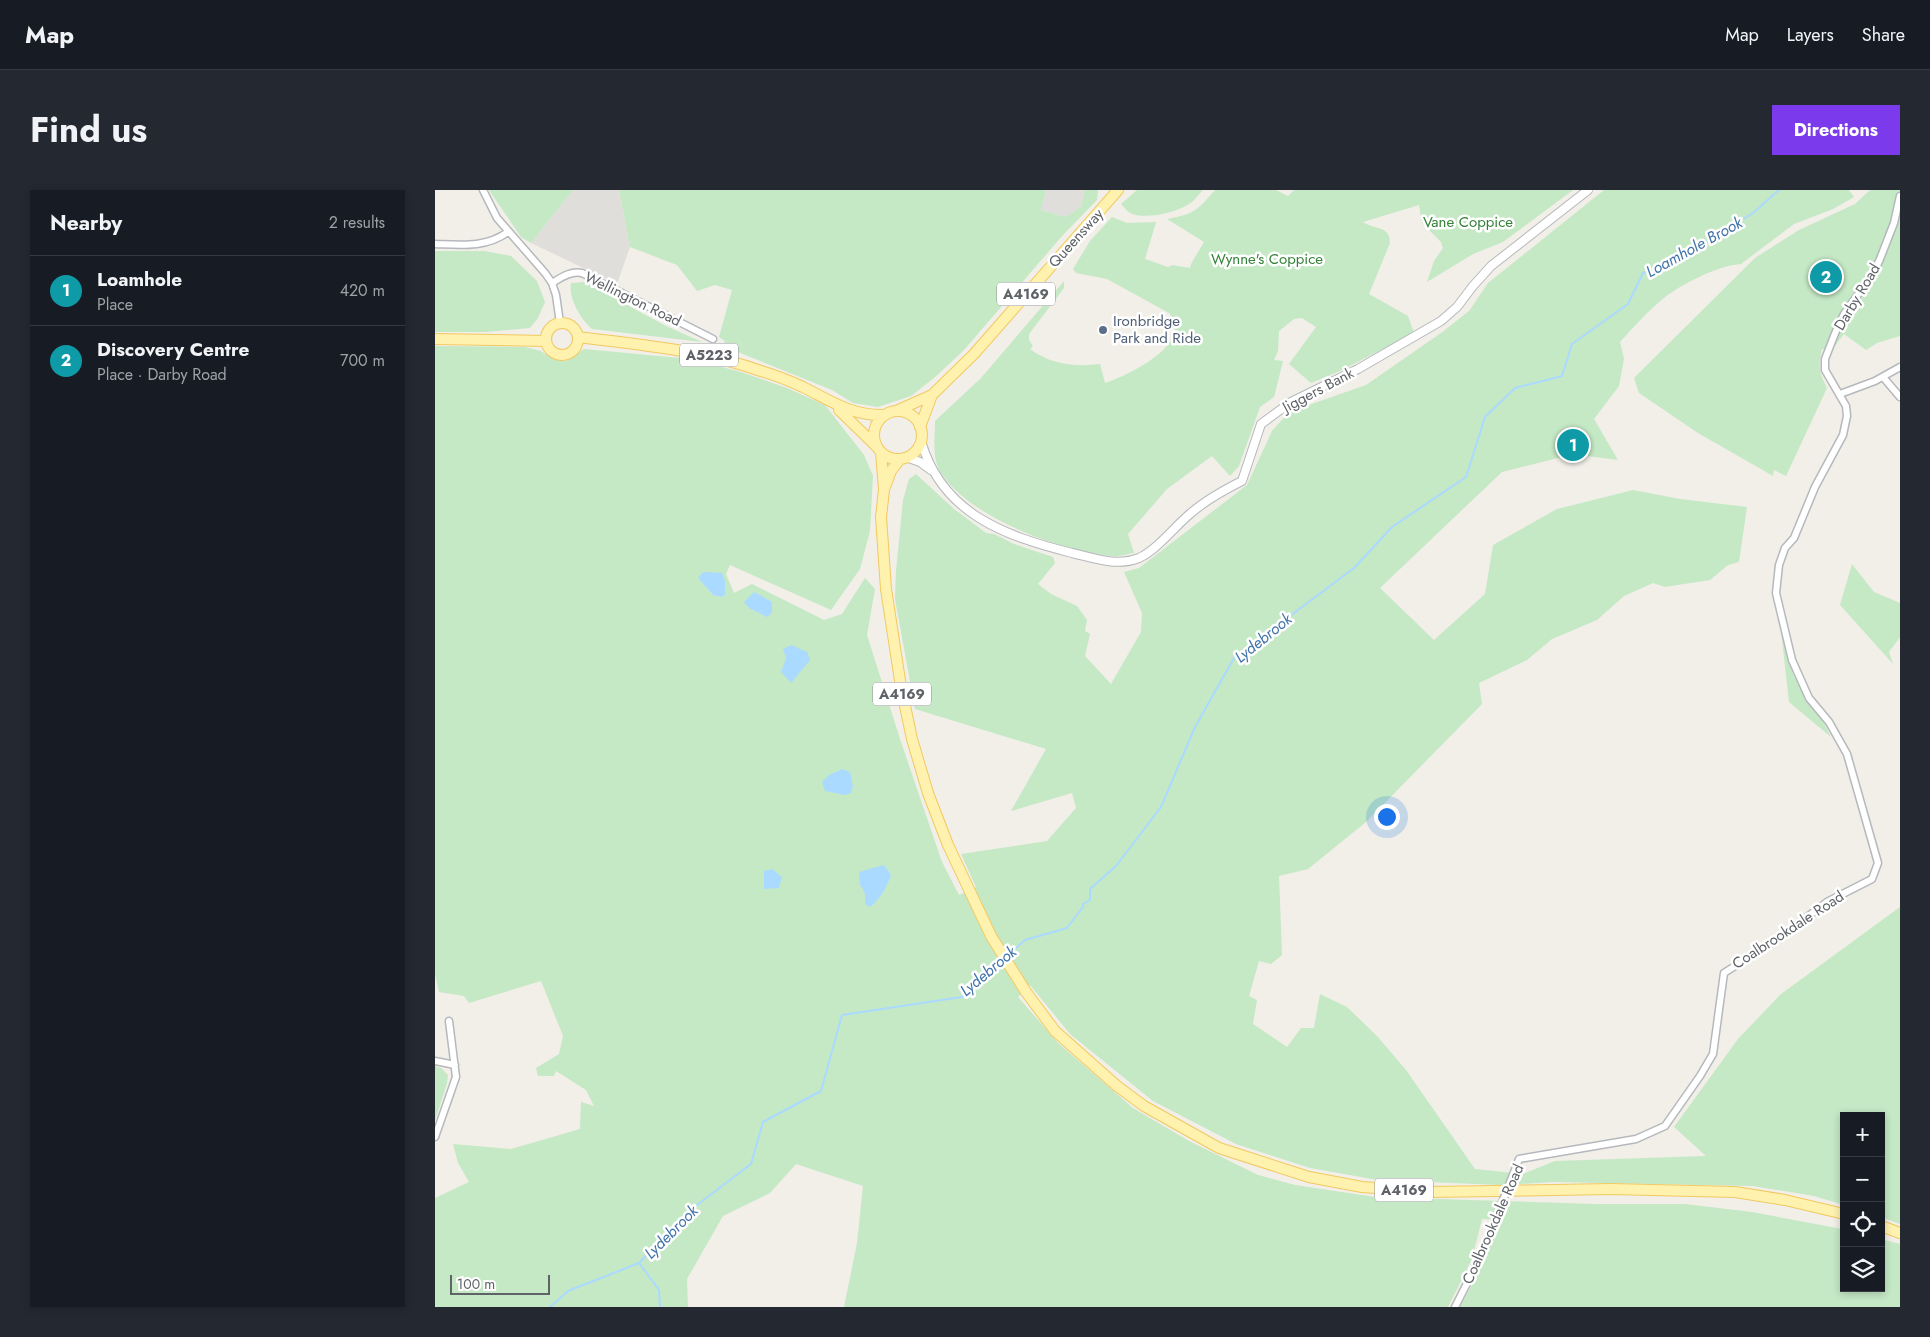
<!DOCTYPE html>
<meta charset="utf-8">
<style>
body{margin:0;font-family:Jost,sans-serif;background:#242831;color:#f1f3f6}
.controls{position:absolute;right:15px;bottom:15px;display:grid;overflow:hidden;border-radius:0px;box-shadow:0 2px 8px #0003}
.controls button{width:45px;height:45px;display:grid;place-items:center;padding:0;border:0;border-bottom:1px solid #363941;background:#171b24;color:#f1f3f6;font:25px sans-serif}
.scale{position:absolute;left:15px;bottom:12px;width:100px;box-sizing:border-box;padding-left:5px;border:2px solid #5f6368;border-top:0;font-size:14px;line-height:18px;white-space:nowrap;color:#5f6368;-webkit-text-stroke:4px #fff;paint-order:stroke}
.you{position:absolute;left:951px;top:626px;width:18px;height:18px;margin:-12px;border:4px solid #fff;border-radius:50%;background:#1a73e8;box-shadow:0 0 0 8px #1a73e833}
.badge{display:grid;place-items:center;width:32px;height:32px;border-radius:50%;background:#7c3aed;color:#fff;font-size:16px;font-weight:700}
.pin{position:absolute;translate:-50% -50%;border:2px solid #fff;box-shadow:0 1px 5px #0006}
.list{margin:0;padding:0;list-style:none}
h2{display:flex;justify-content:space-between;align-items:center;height:65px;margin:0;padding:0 20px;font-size:21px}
h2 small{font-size:16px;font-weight:400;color:#9ea1a6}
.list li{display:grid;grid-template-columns:32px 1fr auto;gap:15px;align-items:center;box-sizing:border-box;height:70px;padding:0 20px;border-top:1px solid #363941}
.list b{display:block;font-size:19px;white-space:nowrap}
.list p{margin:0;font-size:16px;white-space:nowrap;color:#9ea1a6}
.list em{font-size:16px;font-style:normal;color:#9ea1a6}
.icon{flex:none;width:28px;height:28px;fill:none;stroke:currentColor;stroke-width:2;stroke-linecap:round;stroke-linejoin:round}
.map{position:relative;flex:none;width:1465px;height:1117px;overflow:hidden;border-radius:0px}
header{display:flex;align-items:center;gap:30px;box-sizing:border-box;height:70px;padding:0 25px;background:#171b24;border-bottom:1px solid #363941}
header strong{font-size:24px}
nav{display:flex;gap:28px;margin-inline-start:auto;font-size:18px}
.intro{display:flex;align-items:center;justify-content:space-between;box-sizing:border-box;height:120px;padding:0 30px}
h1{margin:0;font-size:35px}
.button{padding:12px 22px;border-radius:0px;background:#7c3aed;color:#fff;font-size:18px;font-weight:700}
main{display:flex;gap:30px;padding:0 30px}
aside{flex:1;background:#171b24;border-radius:0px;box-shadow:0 2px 8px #0003}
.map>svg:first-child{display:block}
.industrial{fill:#e0deda}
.green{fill:#c5e8c5;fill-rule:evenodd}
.water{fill:#aadaff}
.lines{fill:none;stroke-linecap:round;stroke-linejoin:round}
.stream{stroke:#aadaff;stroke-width:2}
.minor-casing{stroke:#b5b8bc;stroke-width:9}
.tertiary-casing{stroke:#b5b8bc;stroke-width:10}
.primary-casing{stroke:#f2c960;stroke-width:12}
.minor{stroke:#fff;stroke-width:6}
.tertiary{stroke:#fff;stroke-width:8}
.primary{stroke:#fff2af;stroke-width:10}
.minor-bridge-casing{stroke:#b5b8bc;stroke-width:9;stroke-linecap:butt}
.minor-bridge{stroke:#fff;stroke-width:6}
.service-dot{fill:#5c6f8a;stroke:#fff;stroke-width:2}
.labels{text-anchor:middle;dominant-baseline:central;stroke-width:5;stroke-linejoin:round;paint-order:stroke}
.shield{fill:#fff;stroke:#8f9295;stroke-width:1}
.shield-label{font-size:14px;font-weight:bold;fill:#5f6368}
.park-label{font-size:15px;fill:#348238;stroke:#fff}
.street-label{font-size:15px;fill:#5f6368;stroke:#fff}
.service-label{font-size:15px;fill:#4e5e75;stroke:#fff;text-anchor:start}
.water-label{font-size:16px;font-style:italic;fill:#4174aa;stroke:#fff}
</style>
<header>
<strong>Map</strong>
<nav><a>Map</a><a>Layers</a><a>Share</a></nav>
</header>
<div class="intro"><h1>Find us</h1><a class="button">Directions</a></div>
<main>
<aside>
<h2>Nearby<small>2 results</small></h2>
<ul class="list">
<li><span class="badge" style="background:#0f9aa8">1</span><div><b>Loamhole</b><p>Place</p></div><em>420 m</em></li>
<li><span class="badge" style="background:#0f9aa8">2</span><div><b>Discovery Centre</b><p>Place · Darby Road</p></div><em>700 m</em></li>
</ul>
</aside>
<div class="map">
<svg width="1465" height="1117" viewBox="0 0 1465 1117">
<rect width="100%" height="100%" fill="#f1efe8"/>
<path class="industrial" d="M 138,0 L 184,0 L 195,57 L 182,94 L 96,53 Z
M 611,0 L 650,0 L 646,17 L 630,27 L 606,20 Z"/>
<path class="green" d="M 54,0 L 138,0 L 96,53 L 86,47 Z
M 184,0 L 611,0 L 606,20 L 630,27 L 646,17 L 650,0 L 663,0 L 662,10 L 627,46 L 529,160 L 499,188 L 476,206 L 443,217 L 418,213 L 397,200 L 288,156 L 290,151 L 284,147 L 297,100 L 280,95 L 262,101 L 242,75 L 195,57 Z
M 702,0 L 768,0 C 763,5 759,11 754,14 C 741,23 709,30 695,23 C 692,21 689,17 686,14 Z
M 780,0 L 841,0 L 853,6 L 859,0 L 1138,0 L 1068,52 L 1038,64 L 992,92 L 999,71 L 1008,58 L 1006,52 L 987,33 L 984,15 L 928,32 C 939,40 955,35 955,53 L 934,104 L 973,126 L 979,143 L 905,181 L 876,193 L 854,174 L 881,137 L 867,128 L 859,129 L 844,141 L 843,161 L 839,170 L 848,171 L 839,207 L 825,217 L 804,276 L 795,286 L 777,266 L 732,299 L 693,344 L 699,363 C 692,364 684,367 677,366 C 626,361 539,329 508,286 C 496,271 500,249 500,231 L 546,188 L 629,91 L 629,98 L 594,144 L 594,150 L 598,156 L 595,159 C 617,175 639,177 665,174 L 670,193 C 690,187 746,160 740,133 C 739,130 736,126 734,123 L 672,89 L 641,83 L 638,79 L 655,51 L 677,27 L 692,33 L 721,32 L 710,69 L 733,77 L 737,75 L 755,78 L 756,74 L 769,52 L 732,29 C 759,24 762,21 780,0 Z
M 1169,0 L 1414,0 L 1419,7 L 1398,19 L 1359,34 L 1306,74 C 1283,75 1240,97 1223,113 C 1209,125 1197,139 1185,152 L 1189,169 L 1184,196 L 1159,229 L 1183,270 L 1144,265 L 1123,268 L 1067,282 L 945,398 L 999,450 L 1050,404 L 1058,355 L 1122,319 L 1198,300 L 1245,309 L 1312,317 L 1304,372 L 1293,375 L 1275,390 L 1230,397 L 1218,393 L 1189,406 L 1162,430 L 1117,449 L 1092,470 L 1044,493 L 1047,514 L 931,632 L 873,679 L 844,686 L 847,765 L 836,774 L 824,771 L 814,806 L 822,810 L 818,834 L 852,857 L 866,838 L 879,838 L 885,804 L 912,817 L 942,846 L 971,880 L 1040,979 L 1088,984 L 1120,971 L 1271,966 L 1239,937 L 1303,849 L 1346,804 L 1465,717 L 1465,1034 L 1446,1027 L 1446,926 L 1409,926 L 1409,1015 L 1379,1006 L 1318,996 L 1120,992 L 1066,995 L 943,990 L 875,978 L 801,954 L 718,911 L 635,844 L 595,795 L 583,807 L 623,853 L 698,918 L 754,951 L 823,985 L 860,995 L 940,1007 L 1161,1014 L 1250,1014 L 1317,1022 L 1402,1038 L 1409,1040 L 1409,1098 L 1446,1098 L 1446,1049 L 1465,1054 L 1465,1117 L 1025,1117 L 1046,1078 L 1065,1030 L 1047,1029 L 1037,1069 L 1013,1117 L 409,1117 L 422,1053 L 428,996 L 361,974 L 335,1003 L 288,1026 L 252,1089 L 253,1117 L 0,1117 L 0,1008 L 34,992 L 23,973 L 18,954 L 76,959 L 145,939 L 146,912 L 159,916 L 151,900 L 121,881 L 119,886 L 103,886 L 101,878 L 124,864 L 128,846 L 106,791 L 34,813 L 29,806 L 4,802 L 0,784 L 0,156 L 90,157 L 106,161 L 118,169 L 131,171 L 149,159 L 256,169 L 306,182 L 352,198 L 390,215 L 429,265 L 438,286 L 435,341 L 425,379 L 396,420 L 295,375 L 291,384 L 299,403 L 317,394 L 389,430 L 407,424 L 430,388 L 440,399 L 432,445 L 466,552 L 507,672 L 524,705 L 541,697 L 526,664 L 612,651 L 641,618 L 637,603 L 576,621 L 611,559 L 480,519 L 460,409 L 461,381 L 468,310 L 474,289 L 481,284 L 519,319 L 551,343 L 559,344 L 579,354 L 618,367 L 620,373 L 603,394 L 616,404 L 642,416 L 652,430 L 650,441 L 655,444 L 650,466 L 676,494 L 706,442 L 707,423 L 689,382 L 704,378 L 812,295 L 837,241 L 854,222 L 931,195 L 1006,143 L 1034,121 L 1053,93 ZM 263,388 L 289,401 L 289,405 L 286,407 L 278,405 Z
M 1435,0 L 1465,0 L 1465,146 L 1442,153 L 1431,160 L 1409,144 L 1396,161 L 1387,159 C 1383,175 1384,183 1392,198 L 1351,286 L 1339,280 L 1338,286 L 1263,243 L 1204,203 L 1199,188 L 1320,68 L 1364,40 L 1420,14 Z
M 0,61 L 49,61 L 76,66 L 102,91 L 110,112 L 103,128 L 95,138 L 51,142 L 0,142 Z
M 150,92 L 231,136 L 267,152 L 157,139 C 146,129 133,108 136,93 Z
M 1417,374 L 1439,402 L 1465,413 L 1465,447 L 1454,462 L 1458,474 L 1405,415 Z
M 1345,432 L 1358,484 L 1373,513 L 1385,525 L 1396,547 L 1354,512 Z
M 0,876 L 6,878 L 13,885 L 12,893 L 0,931 Z"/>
<path class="water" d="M 268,382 L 287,383 L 290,391 L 290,405 L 286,407 L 278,405 L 263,388 Z
M 319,402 L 337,412 L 337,423 L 332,427 L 314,418 L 309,412 Z
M 356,455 L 372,462 L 375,470 L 356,493 L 346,482 L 351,468 L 348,459 Z
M 407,579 L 415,582 L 418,597 L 416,603 L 410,605 L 390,601 L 387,592 L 394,585 Z
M 449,675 L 456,685 C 451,698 446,708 435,717 L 430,714 C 431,706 430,701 425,695 L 424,682 Z
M 337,679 L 347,687 L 344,698 L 329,699 L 329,681 Z"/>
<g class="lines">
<path class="stream" d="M 572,766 L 590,750 L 632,738 L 648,717 L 648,714 L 655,710 L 655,699 L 681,676 L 726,617 L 760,537 L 799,468 L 919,378 L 957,337 L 1031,287 L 1050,227 L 1080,198 L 1127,186 L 1137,154 L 1193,114 L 1208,83 L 1239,72 L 1318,23 L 1344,0
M 204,1073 L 224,1100 L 225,1117
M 115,1117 L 133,1101 L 204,1073 L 254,1021 L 316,974 L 328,932 L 386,901 L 407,825 L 527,807 L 566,771"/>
<defs>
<path id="minor" d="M 48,0 L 62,28 L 110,83 L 117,93 L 121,105 L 125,133
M 0,54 C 26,55 51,58 73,42
M 117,93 C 127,87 135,81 147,83 L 278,149
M 1448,187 L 1465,207
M 1405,204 L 1440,191 L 1465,177
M 0,871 L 20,875
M 0,947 L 21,887 L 14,831
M 1076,990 L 1084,969 L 1201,949 L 1230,936 L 1265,886 L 1278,864 L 1289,783 L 1343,749 L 1392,712 L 1437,689 L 1443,673 L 1412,564 L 1394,532 L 1374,508 L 1357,470 L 1341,403 L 1344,375 L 1350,358 L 1359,348 L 1380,297 L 1408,245 L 1412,226 L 1411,216 L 1390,180 L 1390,169 L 1401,141 L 1409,124 L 1439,82 L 1445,69 L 1459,33 L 1465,6
M 1020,1117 L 1050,1058 L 1060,1030"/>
<path id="tertiary" d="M 486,251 C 507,324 570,346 637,363 C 659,368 681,377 704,368 C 722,360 740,336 756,323 C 771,310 789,300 807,291 L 826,234 L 856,212 L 923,179 L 1006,131 L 1022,117 L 1038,96 L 1056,76 L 1153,0
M 471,267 L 485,272 L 496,280"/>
<path id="primary" d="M111 149a16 16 0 1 1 32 0a16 16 0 1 1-32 0Z
M 143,147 C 205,155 267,160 326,181 C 340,185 355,191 368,197 C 396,211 417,226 449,225
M 0,149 L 111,151
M 404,220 L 442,257
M 461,221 L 497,205 L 539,164 L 683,0
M439 245a24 24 0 1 1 48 0a24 24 0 1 1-48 0Z
M 485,237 L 497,205
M 446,262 L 449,300 L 446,327 L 451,399 L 466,497 L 477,549 L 493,603 L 513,655 L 556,746 L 591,802 L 620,841 L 682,896 L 709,916 L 784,958 L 874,987 L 927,997 L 995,1002 L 1176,999 L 1300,1002 L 1350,1010 L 1409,1024
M 450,297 L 456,281 L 465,269
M 1446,1036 L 1465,1043"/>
</defs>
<use href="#minor" class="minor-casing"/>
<use href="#tertiary" class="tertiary-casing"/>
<use href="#primary" class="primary-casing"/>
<use href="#minor" class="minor"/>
<use href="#tertiary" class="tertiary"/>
<use href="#primary" class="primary"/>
<defs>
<path id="minor-bridge" d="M 1060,1030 L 1076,990"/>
</defs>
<use href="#minor-bridge" class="minor-bridge-casing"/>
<use href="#minor-bridge" class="minor-bridge"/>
</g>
<circle class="service-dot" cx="668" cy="140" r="5"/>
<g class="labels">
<g class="shield">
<rect x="562" y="92.5" width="58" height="23" rx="4"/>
<rect x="245" y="153.5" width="58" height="23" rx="4"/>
<rect x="438" y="492.5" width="58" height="23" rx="4"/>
<rect x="940" y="988.5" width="58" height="23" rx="4"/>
</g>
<g class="shield-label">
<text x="591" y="104">A4169</text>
<text x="274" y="165">A5223</text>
<text x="467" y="504">A4169</text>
<text x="969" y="1000">A4169</text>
</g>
<g class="park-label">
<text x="1033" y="32">Vane Coppice</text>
<text x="832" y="69">Wynne's Coppice</text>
</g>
<g class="street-label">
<text transform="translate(641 48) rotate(-48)">Queensway</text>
<text transform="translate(1422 107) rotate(-59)">Darby Road</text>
<text transform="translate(198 109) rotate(26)">Wellington Road</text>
<text transform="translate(883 200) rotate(-28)">Jiggers Bank</text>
<text transform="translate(1353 740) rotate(-33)">Coalbrookdale Road</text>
<text transform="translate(1058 1034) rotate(-66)">Coalbrookdale Road</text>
</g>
<g class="service-label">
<text x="678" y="131">Ironbridge<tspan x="678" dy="17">Park and Ride</tspan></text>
</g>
<g class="water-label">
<text transform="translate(1259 57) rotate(-29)">Loamhole Brook</text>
<text transform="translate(828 448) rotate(-39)">Lydebrook</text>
<text transform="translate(553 781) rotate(-40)">Lydebrook</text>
<text transform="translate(236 1042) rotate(-45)">Lydebrook</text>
</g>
</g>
</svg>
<div class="controls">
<button>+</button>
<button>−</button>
<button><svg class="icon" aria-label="locate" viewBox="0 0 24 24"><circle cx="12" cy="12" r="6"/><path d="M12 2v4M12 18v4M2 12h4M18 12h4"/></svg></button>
<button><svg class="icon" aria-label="layers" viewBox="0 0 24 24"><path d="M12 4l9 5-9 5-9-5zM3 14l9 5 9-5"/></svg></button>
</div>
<div class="scale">100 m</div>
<div class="you"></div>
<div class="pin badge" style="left:1138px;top:255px;background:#0f9aa8">1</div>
<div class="pin badge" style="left:1391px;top:87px;background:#0f9aa8">2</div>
</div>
</main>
